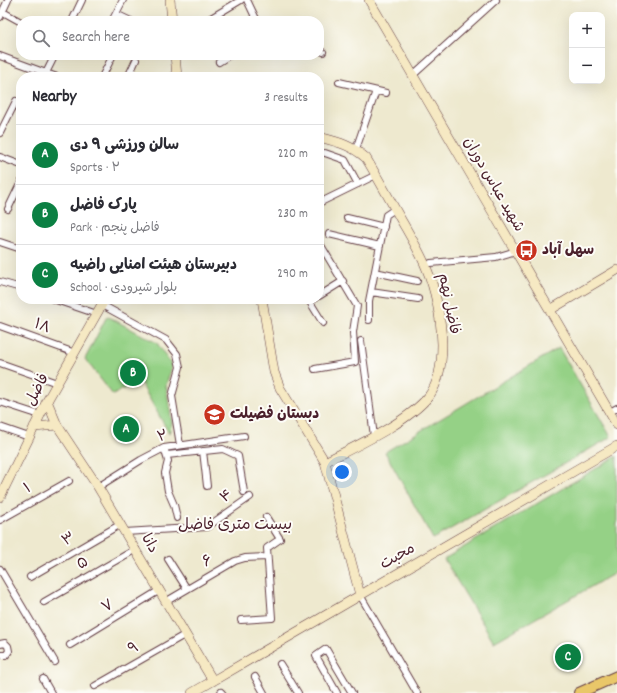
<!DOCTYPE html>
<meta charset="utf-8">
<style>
body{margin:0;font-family:Dekko,"Playpen Sans Arabic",sans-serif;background:#f2f2f3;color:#2b2b33}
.controls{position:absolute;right:12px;top:12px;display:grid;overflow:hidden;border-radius:8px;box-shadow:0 4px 16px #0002}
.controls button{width:36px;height:36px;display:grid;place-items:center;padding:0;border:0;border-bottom:1px solid #e1e1e2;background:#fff;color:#2b2b33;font:20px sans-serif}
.you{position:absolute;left:342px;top:472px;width:14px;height:14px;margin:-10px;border:3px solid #fff;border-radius:50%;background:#1a73e8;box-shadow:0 0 0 6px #1a73e833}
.badge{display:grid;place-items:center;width:26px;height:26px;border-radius:50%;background:#0b8043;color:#fff;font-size:13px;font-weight:700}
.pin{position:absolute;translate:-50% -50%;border:2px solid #fff;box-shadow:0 1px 4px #0006}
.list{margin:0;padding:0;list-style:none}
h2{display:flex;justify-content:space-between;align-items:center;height:52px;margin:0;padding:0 16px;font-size:17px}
h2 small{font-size:13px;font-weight:400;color:#7c7c81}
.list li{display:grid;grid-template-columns:26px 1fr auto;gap:12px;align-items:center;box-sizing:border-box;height:60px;padding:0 16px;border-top:1px solid #e1e1e2}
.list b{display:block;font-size:15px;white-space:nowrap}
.list p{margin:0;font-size:13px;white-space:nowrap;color:#7c7c81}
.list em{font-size:13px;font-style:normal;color:#7c7c81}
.icon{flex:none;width:22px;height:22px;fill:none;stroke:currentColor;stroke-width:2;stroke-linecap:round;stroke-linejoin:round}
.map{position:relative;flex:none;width:617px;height:693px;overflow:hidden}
.search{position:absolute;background:#fff;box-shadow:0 4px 16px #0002;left:16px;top:16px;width:308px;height:44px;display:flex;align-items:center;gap:10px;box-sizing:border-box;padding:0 14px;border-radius:16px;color:#7c7c81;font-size:15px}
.panel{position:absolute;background:#fff;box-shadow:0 4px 16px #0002;left:16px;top:72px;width:308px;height:232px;border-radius:16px}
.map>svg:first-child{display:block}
.green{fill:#95d186;stroke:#707858}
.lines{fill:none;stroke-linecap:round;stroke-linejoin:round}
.street-casing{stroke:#633d44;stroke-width:8}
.secondary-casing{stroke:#633d44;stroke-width:10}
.primary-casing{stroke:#633d44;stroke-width:12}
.street{stroke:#fff;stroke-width:6}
.secondary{stroke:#f6e9c3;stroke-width:9}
.primary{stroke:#e9c769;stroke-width:10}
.labels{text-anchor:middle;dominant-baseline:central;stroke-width:4;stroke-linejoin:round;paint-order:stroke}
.street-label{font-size:15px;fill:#4a1f2b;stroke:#fdfcf7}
.poi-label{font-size:15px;font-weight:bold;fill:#4a1f2b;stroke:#fdfcf7;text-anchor:start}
.neighbourhood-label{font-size:16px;fill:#4a1f2b;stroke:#fdfcf7}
</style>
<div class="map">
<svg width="617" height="693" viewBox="0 0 617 693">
<rect width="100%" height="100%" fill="#fdfcf7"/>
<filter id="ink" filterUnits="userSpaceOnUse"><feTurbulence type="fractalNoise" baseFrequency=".025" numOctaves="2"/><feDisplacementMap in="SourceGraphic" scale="8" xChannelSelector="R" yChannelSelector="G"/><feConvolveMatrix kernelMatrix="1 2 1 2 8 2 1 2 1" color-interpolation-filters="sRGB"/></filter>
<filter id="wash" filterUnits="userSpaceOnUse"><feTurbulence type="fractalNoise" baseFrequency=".012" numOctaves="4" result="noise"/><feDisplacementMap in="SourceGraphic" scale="16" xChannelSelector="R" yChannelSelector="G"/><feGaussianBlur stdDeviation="0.9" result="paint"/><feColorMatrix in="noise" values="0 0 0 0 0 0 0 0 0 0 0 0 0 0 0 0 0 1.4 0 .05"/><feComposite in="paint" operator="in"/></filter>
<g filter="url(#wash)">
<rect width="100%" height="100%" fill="#eee9cf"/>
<path class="green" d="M 107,316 L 157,343 L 172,366 L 166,385 L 172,423 L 169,433 L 139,380 L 113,395 L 85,359 Z
M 559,348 L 611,437 L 433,539 L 385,452 Z
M 617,456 L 617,572 L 494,642 L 444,559 Z"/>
</g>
<g filter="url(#ink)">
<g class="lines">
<defs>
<path id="street" d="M 247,0 L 257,21
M 3,12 L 21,22
M 116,14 L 131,21
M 0,17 L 8,0
M 72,21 L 82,0
M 112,21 L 123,0
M 206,21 L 241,0
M 319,50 L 323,52
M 0,56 L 57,77
M 219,62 L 230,55
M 46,73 L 55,55
M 413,75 L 496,0
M 102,77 L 113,55
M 128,77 L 136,60
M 339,82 L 386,93
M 0,133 L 16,101
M 356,149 L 376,91
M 325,153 L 345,160 L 358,184
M 0,157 L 21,165
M 319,203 L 376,175
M 8,209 L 21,182
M 347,218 L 384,227
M 329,234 L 380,246
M 0,242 L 21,249
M 431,263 L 496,257 L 516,251
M 375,272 L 417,281
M 0,282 L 21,288
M 371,292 L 418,299
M 319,296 L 343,281
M 53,299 L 97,314
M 314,299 L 310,302 L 323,323
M 102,305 L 166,340 L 177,354 L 180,367 L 172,396 L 180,445
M 369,320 L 369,301 L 386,215 L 395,209
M 0,326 L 75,353
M 361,341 L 374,436
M 0,363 L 57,383
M 315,369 L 355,362 L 353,332 L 357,306 L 319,242
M 0,402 L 40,415
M 610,412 L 617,408
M 0,427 L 29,437
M 165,451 L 168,461 L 165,473 L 168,491 L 174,505 L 177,518
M 203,451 L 207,486
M 167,455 L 223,449 L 238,456 L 244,492
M 98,487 L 141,460 L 164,448 L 244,436
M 0,520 L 69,481
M 125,532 L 207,527 L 250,497
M 168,559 L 187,589
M 0,569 L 55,662
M 30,577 L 121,524
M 360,595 L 417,693
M 167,601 L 235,561 L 245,558 L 267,557
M 44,602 L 136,549
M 241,620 L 272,618 L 267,548 L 280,539 L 266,517
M 0,644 L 5,643 L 8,646 L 9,651 L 6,655 L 0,655
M 70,645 L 160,590
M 280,664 L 298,693
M 255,677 L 264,693
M 43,679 L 51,693
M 95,686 L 186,634
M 221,692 L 222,693
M 337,693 L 316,656 L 326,649 L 352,693"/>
<path id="secondary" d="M 170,0 L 172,21
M 369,0 L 617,425
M 175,55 L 177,77
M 319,137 C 338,142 351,145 366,158 C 378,178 389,198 400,218 C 409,234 419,250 426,267 C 436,291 441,318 442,344 C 442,362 440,381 429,396 C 407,423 356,446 325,462
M 262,299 L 274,372 L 280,388 L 325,462 L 360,595
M 550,310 L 617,270
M 47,401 L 57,425 L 98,487 L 213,681
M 34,427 L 57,425
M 0,497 L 47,401 L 105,299
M 192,693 L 617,446"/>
<path id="primary" d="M 579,693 L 617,676"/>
</defs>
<use href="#street" class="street-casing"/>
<use href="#secondary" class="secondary-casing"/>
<use href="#primary" class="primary-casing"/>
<use href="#street" class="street"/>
<use href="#secondary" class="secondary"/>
<use href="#primary" class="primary"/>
</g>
</g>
<defs>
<symbol id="bus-disc" viewBox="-11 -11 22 22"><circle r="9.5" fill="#c8321e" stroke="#fdfcf7"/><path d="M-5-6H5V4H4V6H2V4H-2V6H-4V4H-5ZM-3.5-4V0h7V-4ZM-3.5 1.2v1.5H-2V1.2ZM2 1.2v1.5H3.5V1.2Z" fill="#fff"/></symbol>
<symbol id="school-disc" viewBox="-11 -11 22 22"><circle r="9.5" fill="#c8321e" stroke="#fdfcf7"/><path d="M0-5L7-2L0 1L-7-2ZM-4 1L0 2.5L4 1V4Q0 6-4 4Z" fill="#fff"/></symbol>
</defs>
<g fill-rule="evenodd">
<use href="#bus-disc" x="514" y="238" width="25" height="25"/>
<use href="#school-disc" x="202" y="402" width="25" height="25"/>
</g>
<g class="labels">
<g class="street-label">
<text transform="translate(493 185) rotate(60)">شهید عباس دوران</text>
<text transform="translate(448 304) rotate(79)">فاضل نهم</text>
<text transform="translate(42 327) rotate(20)">۱۸</text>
<text transform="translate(38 390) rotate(-62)">فاضل</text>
<text transform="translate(163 437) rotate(-18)">۲</text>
<text transform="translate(28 489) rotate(-29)">۱</text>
<text transform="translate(227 497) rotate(-35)">۴</text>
<text transform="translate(69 540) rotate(-30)">۳</text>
<text transform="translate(149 544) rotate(60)">دانا</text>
<text transform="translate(398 557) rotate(-30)">محبت</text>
<text transform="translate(208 562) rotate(-30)">۶</text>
<text transform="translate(83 564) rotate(-30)">۵</text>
<text transform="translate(108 607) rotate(-31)">۷</text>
<text transform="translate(134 649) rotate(-30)">۹</text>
</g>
<g class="poi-label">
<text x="542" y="251">سهل آباد</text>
<text x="230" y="415">دبستان فضیلت</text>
</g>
<g class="neighbourhood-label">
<text x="235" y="525">بیست متری فاضل</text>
</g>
</g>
</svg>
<div class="controls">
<button>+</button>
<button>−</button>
</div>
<div class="you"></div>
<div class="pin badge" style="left:126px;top:429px">A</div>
<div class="pin badge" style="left:133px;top:373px">B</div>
<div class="pin badge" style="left:568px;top:657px">C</div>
<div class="search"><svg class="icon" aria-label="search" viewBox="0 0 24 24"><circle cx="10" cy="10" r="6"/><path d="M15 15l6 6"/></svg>Search here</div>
<section class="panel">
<h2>Nearby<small>3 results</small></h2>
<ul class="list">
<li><span class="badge">A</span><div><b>سالن ورزشی ۹ دی</b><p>Sports · ۲</p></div><em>220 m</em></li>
<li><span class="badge">B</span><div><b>پارک فاضل</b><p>Park · فاضل پنجم</p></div><em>230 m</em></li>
<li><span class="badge">C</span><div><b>دبیرستان هیئت امنایی راضیه</b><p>School · بلوار شیرودی</p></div><em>290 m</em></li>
</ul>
</section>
</div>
